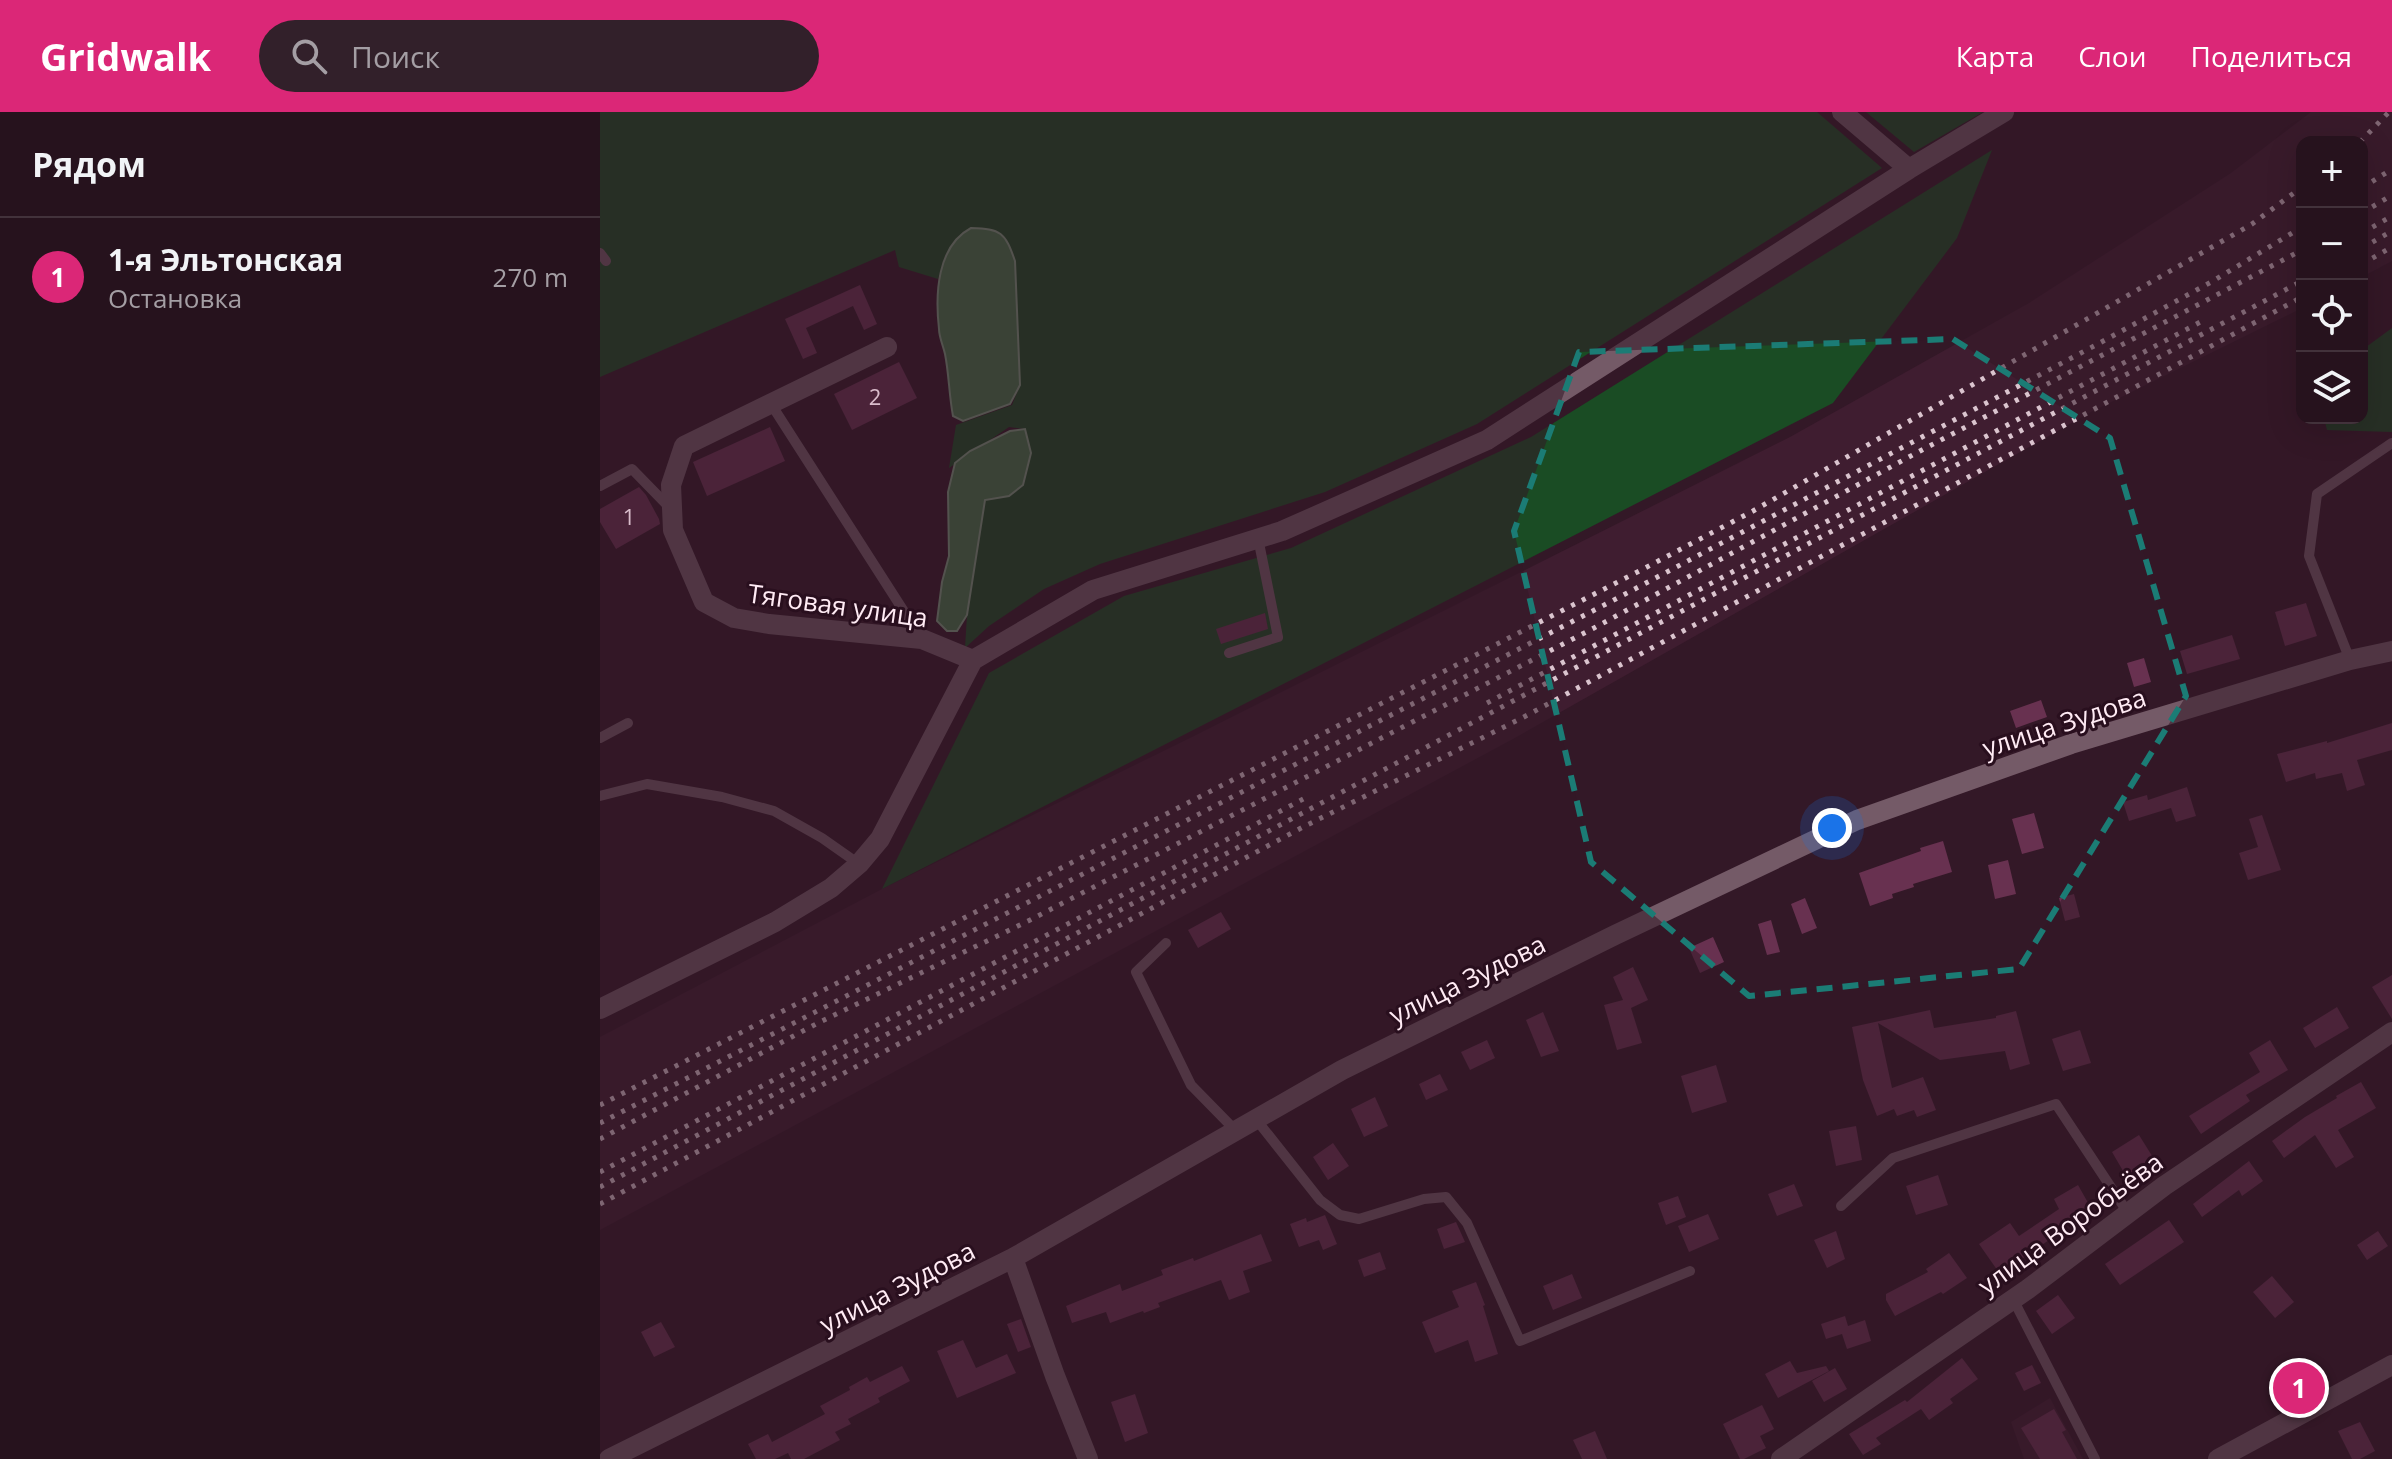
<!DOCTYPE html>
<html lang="ru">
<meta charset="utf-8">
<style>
body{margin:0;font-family:"Open Sans",sans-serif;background:#32202a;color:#f1f3f6}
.controls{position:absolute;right:24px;top:24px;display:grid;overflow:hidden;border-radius:16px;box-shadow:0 8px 32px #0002}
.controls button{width:72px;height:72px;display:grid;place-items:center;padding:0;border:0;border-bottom:2px solid #42323b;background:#26121d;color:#f1f3f6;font:40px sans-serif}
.you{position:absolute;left:1232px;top:716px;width:28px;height:28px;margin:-20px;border:6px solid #fff;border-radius:50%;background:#1a73e8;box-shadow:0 0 0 12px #1a73e833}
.badge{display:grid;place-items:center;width:52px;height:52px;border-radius:50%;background:#db2777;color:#fff;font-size:26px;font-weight:700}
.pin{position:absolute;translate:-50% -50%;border:4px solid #fff;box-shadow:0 2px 8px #0006}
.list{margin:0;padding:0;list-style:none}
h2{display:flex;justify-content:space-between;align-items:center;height:104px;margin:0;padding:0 32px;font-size:34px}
h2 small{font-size:26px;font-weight:400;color:#a49ea4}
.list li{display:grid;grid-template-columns:52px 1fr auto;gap:24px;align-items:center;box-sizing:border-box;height:120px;padding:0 32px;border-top:2px solid #42323b}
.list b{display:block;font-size:30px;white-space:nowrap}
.list p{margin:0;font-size:26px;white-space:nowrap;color:#a49ea4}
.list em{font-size:26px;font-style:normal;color:#a49ea4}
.icon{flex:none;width:44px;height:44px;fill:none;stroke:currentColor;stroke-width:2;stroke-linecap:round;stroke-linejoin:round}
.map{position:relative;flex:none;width:1792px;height:1347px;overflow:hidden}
header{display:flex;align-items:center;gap:48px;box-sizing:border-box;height:112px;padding:0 40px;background:#db2777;color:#fff}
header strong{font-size:38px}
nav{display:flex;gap:44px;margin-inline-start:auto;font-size:28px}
.search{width:560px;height:72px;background:#32202a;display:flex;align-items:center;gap:20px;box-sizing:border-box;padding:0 28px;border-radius:44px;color:#a49ea4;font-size:30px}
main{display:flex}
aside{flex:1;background:#26121d}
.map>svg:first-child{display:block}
.built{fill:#3f1d30}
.green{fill:#1a4c24}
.water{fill:#43764b;stroke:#7b997e;stroke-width:2}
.building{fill:#683150}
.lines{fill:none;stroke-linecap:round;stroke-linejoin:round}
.service{stroke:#745a67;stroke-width:10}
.minor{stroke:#745a67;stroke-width:20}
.tertiary{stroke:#745a67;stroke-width:20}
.rail{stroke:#dac4ce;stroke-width:5;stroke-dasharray:4 8;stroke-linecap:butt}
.marked{fill:none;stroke:#1b7c75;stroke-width:6;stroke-dasharray:16 10;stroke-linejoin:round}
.labels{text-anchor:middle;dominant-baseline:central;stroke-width:6;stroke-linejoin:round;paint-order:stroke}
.number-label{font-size:22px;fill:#d9bccb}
.street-label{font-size:26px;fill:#ffebf4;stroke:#290f1e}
</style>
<header>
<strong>Gridwalk</strong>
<div class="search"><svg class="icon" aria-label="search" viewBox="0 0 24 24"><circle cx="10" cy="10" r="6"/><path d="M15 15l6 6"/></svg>Поиск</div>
<nav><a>Карта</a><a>Слои</a><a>Поделиться</a></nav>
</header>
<main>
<aside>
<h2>Рядом<small></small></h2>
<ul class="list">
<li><span class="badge">1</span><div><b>1-я Эльтонская</b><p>Остановка</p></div><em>270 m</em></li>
</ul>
</aside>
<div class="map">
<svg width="1792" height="1347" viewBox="0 0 1792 1347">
<rect width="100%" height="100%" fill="#331827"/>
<path class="built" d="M 1711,0 L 1792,0 L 1792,149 L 1762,165 L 1762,30 L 1702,30 L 1702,196 L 1491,300 L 913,627 L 0,1118 L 0,925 L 282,777 L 594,624 L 1190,325 L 1429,191 L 1631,61 Z
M 1450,1286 L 1483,1347 L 1424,1347 L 1411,1310 Z"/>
<path class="green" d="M 0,0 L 1217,0 L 1282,56 L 877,312 L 725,380 L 500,452 L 444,477 L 389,514 L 365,536 L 367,503 L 385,387 L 409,384 L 425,317 L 409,315 L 349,356 L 356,313 L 412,293 L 420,273 L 346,142 L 338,167 L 299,155 L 295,138 L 0,265 Z
M 1266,0 L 1383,0 L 1314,40 Z
M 1392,38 L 1357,126 L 1233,291 L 282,777 L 389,561 L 524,484 L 691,436 L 931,325 Z
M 1792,216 L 1792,320 L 1727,318 L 1724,306 L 1762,306 L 1762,238 Z"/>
<path class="water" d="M 371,116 C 401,117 405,120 415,149 L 420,273 L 410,292 L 363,309 L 353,304 C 349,283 349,262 345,242 C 343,233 339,225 339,217 C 335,182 337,134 371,116 Z
M 425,317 L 431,341 L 423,373 L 409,384 L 385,388 L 367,503 L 357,519 L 347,519 L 337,509 L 342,470 L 349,444 L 348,380 L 355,351 L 370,339 L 410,319 Z"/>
<path class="building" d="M 260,173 L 277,212 L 264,218 L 253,194 L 206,216 L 217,241 L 203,247 L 185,207 Z
M 299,250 L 317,286 L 252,318 L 234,282 Z
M 170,315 L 185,349 L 107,384 L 93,350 Z
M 39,375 L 46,383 L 59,407 L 60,412 L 16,437 L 0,410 L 0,397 Z
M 1706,491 L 1717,524 L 1685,534 L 1675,500 Z
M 665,501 L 668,517 L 621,532 L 616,517 Z
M 1632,523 L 1640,547 L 1587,562 L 1580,539 Z
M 1544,546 L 1551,570 L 1534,575 L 1527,551 Z
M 1441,588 L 1447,605 L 1416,616 L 1410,599 Z
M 1792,611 L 1792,638 L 1757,648 L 1765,673 L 1747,679 L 1742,661 L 1716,667 L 1715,661 L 1686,670 L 1677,642 L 1727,629 L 1727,631 Z
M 1587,675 L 1596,704 L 1576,710 L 1571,696 L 1529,709 L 1523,690 L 1547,683 L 1548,688 Z
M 1434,701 L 1444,736 L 1422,742 L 1412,707 Z
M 1662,703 L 1681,758 L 1648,768 L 1639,741 L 1658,735 L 1649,707 Z
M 1343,729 L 1352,760 L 1313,772 L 1314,775 L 1292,782 L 1293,786 L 1270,794 L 1259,761 L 1321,739 L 1320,736 Z
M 1408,748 L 1416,782 L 1395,787 L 1388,753 Z
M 1474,782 L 1480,805 L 1465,809 L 1459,786 Z
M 1205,786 L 1217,816 L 1202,822 L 1191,792 Z
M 621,800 L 631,817 L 598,836 L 588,818 Z
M 1171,808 L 1180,840 L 1167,843 L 1158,812 Z
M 1113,825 L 1124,850 L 1100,861 L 1089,836 Z
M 1033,855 L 1048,888 L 1031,896 L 1042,931 L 1017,938 L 1004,893 L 1023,888 L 1013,865 Z
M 1792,863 L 1792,907 L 1772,875 Z
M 1737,895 L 1749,916 L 1715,936 L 1703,916 Z
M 1330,898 L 1334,916 L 1396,906 L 1396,904 L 1416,899 L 1430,952 L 1410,958 L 1405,939 L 1340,948 L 1278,911 L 1292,976 L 1323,965 L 1336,998 L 1317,1005 L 1314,998 L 1297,1004 L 1294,997 L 1277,1004 L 1263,968 L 1252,915 Z
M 943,900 L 959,939 L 941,945 L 926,908 Z
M 1480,918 L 1491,951 L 1463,959 L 1452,927 Z
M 887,928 L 895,946 L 870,958 L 861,940 Z
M 1670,928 L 1688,958 L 1646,983 L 1650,989 L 1601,1022 L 1589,1004 L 1660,960 L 1649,941 Z
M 1116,953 L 1127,990 L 1092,1001 L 1081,964 Z
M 840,962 L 848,978 L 826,988 L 819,972 Z
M 1761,970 L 1776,996 L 1738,1018 L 1754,1045 L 1736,1056 L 1715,1023 L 1684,1046 L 1672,1029 L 1705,1005 L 1737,986 L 1736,984 Z
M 775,985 L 788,1014 L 764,1025 L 751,997 Z
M 1256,1014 L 1262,1048 L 1236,1054 L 1229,1019 Z
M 1539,1023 L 1554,1047 L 1526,1064 L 1512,1040 Z
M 733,1031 L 749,1054 L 728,1068 L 713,1045 Z
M 1649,1049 L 1663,1069 L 1642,1084 L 1639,1078 L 1602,1105 L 1593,1092 Z
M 1338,1063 L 1348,1093 L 1316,1103 L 1306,1074 Z
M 1194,1072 L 1203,1094 L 1177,1104 L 1168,1082 Z
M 1478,1073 L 1491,1096 L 1448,1120 L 1452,1126 L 1400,1162 L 1379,1132 L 1410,1111 L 1419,1124 L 1459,1097 L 1454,1087 Z
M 1078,1084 L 1086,1105 L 1066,1113 L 1058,1091 Z
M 1108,1102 L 1119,1127 L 1089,1140 L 1078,1114 Z
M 725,1103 L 737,1132 L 723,1138 L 719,1128 L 699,1135 L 690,1112 L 706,1106 L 707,1110 Z
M 1569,1108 L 1584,1130 L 1520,1173 L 1505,1152 Z
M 856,1110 L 865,1130 L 844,1137 L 837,1117 Z
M 1236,1119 L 1245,1147 L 1227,1156 L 1214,1128 Z
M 1778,1119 L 1788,1134 L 1767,1148 L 1757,1133 Z
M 661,1122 L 672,1149 L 643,1159 L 650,1180 L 629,1188 L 621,1168 L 558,1191 L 560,1195 L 544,1201 L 543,1199 L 510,1211 L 506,1200 L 472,1211 L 466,1194 L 520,1172 L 522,1179 L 563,1163 L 561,1158 L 593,1146 L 594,1149 Z
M 780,1140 L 786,1157 L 764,1165 L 758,1148 Z
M 1349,1141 L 1367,1166 L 1343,1182 L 1341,1180 L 1295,1204 L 1286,1188 L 1286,1182 L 1328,1160 L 1326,1157 Z
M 972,1162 L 982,1186 L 953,1198 L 943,1174 Z
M 1672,1164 L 1694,1190 L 1675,1206 L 1653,1180 Z
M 876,1170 L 885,1193 L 883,1194 L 898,1242 L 875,1250 L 868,1228 L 835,1241 L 822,1210 L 859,1195 L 852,1179 Z
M 1458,1183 L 1475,1206 L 1452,1222 L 1436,1199 Z
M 1245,1204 L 1248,1214 L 1265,1208 L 1271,1229 L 1247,1237 L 1242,1222 L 1226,1227 L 1221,1212 Z
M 421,1207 L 431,1235 L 418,1240 L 407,1212 Z
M 61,1210 L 75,1235 L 54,1245 L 41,1220 Z
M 363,1228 L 376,1256 L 407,1242 L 416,1261 L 357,1286 L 337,1239 Z
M 1362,1246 L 1378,1267 L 1350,1287 L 1353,1291 L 1329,1308 L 1321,1297 L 1276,1326 L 1281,1332 L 1263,1343 L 1249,1322 L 1305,1288 L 1307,1290 Z
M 1190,1249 L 1197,1261 L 1226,1254 L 1229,1259 L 1178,1286 L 1165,1262 Z
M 1432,1253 L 1441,1271 L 1424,1279 L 1415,1261 Z
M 302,1254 L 310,1269 L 278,1286 L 280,1290 L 248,1307 L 251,1312 L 235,1320 L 240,1328 L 204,1347 L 191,1347 L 188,1341 L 175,1347 L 156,1347 L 148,1332 L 168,1322 L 172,1330 L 225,1302 L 220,1294 L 250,1278 L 249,1275 L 267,1265 L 270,1270 Z
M 1235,1256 L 1247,1277 L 1224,1290 L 1212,1269 Z
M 535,1282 L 548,1321 L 525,1330 L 511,1290 Z
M 1162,1293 L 1174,1317 L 1160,1324 L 1166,1336 L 1144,1347 L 1140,1347 L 1123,1312 Z
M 1454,1297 L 1466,1318 L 1462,1320 L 1477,1347 L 1440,1347 L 1421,1316 Z
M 1760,1310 L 1775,1339 L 1760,1347 L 1752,1347 L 1738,1319 Z
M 995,1319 L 1007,1347 L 982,1347 L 973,1328 Z"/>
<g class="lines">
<path class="service" d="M 0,141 L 6,149
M 171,292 L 321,526
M 0,374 L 32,357 L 71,397
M 629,541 L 678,525 L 658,426
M 1750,548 L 1709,444 L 1717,382 L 1792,331
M 0,626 L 28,611
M 0,684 L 47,672 L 122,685 L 174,699 L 222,726 L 259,752
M 566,831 L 536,860 L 591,973 L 636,1019
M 655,1006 L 720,1088 L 740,1103 L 759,1107 L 824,1087 L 846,1085 L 867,1111 L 920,1229 L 1090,1159
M 1241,1094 L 1293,1046 L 1456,992 L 1528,1101
M 1413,1187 L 1495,1347"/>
<path class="minor" d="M 1242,0 L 1309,57
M 287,235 L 84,334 L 71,373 L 73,418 L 104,490 L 134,506 L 169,512 L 322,527 L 373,548
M 0,897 L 175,810 L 231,776 L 259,752 L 280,727 L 373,548 L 493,478 L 682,419 L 887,328 L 1309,57 L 1404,0
M 413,1146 L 455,1264 L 488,1347
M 9,1347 L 413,1146 L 742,958 L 1015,823 L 1257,708 L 1471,632 L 1750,548 L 1792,539
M 1181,1347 L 1428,1177 L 1564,1074 L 1792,920"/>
<path class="tertiary" d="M 1618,1347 L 1792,1253"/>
<path class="rail" d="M 1760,30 L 1789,0
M 1762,76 L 1792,57
M 1762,101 L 1792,83
M 1762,121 L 1792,104
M 1762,136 L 1792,119
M 1762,152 L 1792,135
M 887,591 L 1604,208
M 0,993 L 1045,456 L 1153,399 L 1652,112 L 1702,75
M 0,1011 L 1012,489 L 1496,233 L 1613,169 L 1702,115
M 0,1027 L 218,911 L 430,808 L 994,516 L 1320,339 L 1702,138
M 0,1060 L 707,685
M 0,1075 L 1702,169
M 0,1092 L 703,715 L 922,606 L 1702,185"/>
</g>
<path d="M0 0H1792V1347H0ZM 1353,227 L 1510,326 L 1586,584 L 1419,857 L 1149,884 L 991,750 L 914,419 L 979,240 Z" fill="#331827" fill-opacity=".55" fill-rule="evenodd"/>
<path class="marked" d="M 1353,227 L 1510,326 L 1586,584 L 1419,857 L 1149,884 L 991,750 L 914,419 L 979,240 Z"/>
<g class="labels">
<g class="number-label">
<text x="275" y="284">2</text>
<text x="29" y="404">1</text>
</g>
<g class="street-label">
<text transform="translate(238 493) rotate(8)">Тяговая улица</text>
<text transform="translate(1464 610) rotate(-18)">улица Зудова</text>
<text transform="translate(867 867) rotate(-26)">улица Зудова</text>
<text transform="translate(1470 1111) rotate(-36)">улица Воробьёва</text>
<text transform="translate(297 1175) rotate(-27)">улица Зудова</text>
</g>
</g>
</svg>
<div class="controls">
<button>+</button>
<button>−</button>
<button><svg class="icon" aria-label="locate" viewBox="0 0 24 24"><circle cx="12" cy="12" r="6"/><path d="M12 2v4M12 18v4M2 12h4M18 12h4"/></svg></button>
<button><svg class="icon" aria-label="layers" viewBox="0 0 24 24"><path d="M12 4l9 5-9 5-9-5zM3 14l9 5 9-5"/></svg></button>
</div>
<div class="you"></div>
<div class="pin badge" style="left:1699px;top:1276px">1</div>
</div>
</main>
